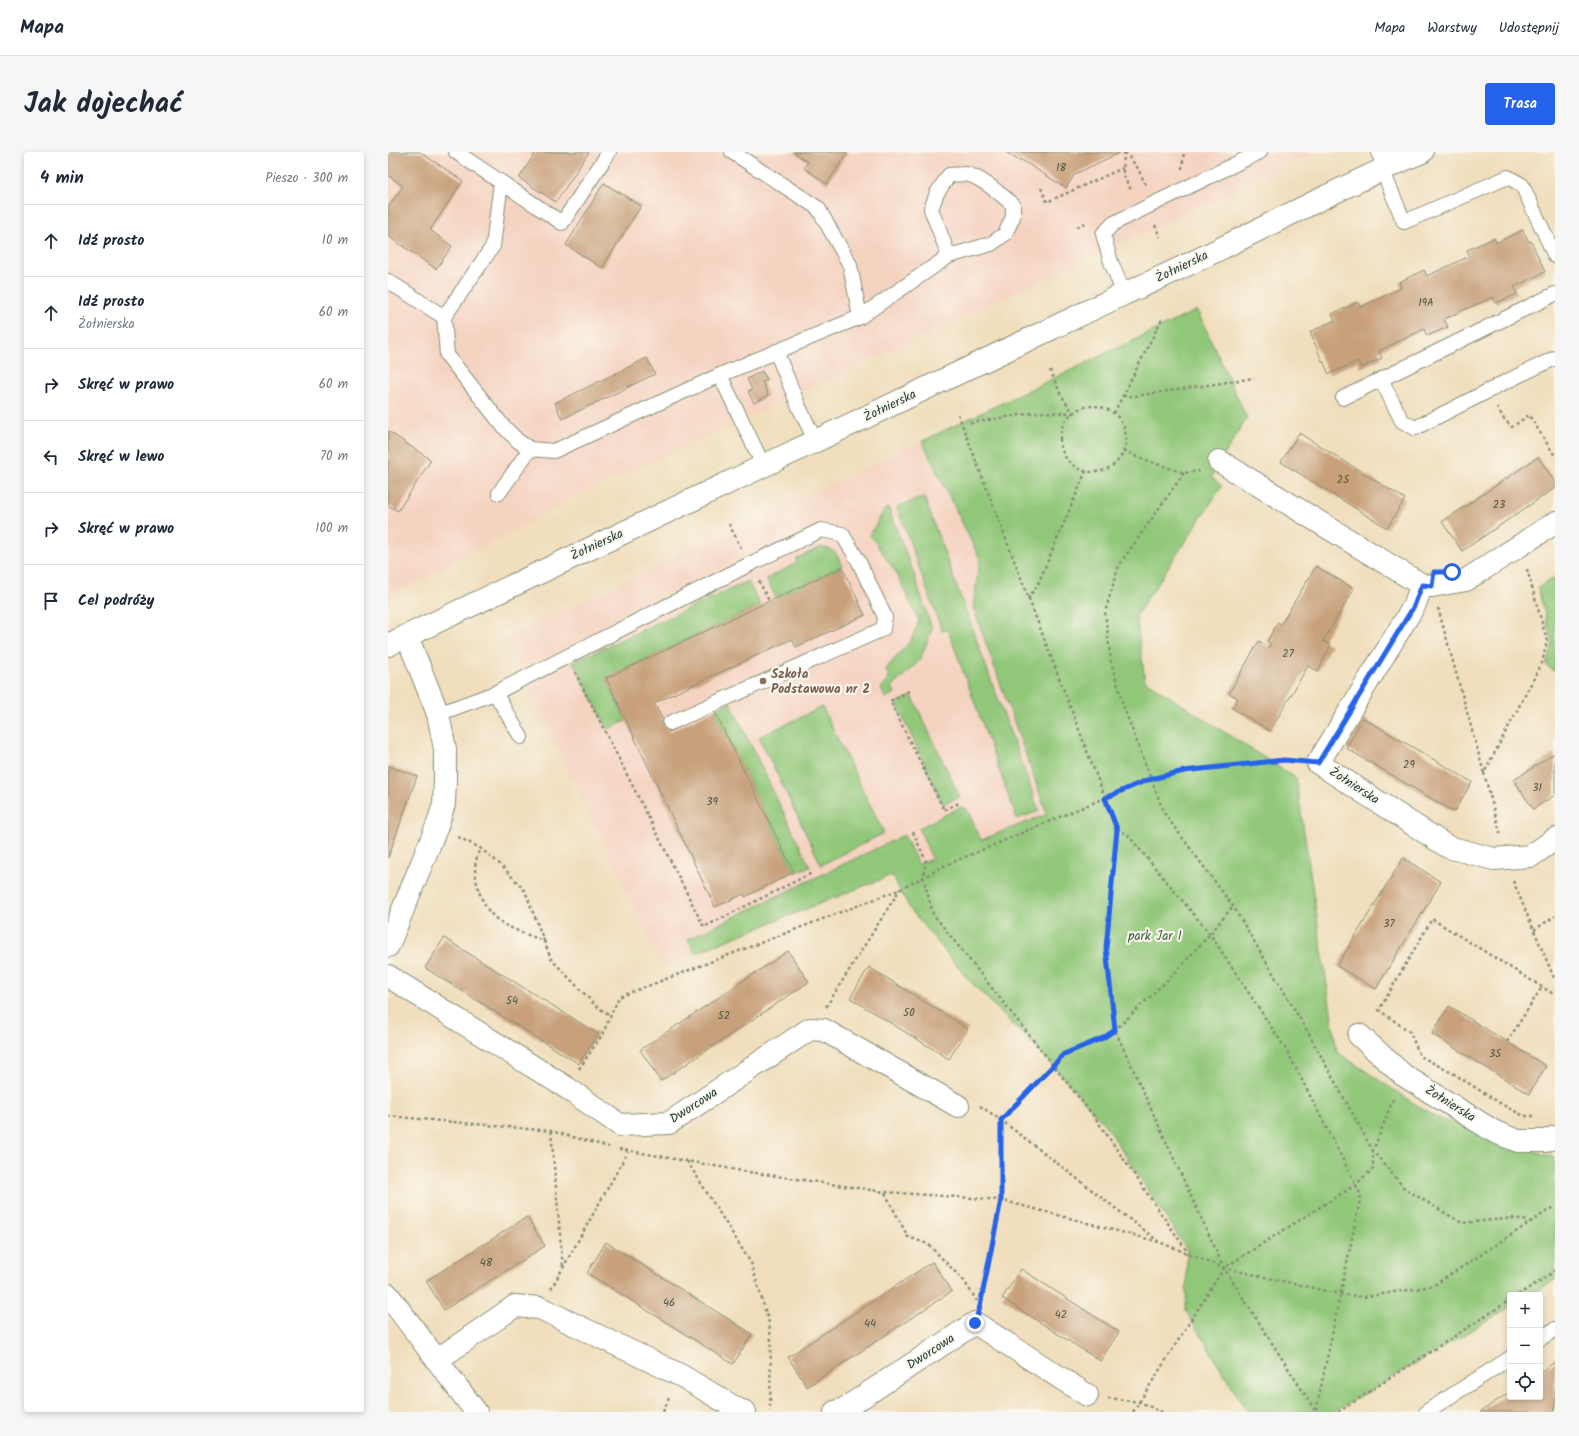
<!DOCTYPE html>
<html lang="pl">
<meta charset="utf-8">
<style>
body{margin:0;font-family:Kalam,sans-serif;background:#f6f6f7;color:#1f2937}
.controls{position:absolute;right:12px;bottom:12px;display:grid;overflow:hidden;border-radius:4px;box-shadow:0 2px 6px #0003}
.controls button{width:36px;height:36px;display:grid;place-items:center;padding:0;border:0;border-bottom:1px solid #e0e1e3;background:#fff;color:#1f2937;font:20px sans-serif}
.stop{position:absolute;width:12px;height:12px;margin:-9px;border:3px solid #2563eb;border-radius:50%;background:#fff}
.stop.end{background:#2563eb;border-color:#fff;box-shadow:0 1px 4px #0008}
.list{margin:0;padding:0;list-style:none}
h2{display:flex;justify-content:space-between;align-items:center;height:52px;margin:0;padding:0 16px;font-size:17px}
h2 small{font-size:13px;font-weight:400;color:#747a83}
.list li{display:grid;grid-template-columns:26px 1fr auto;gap:12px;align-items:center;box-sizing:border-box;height:72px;padding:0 16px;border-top:1px solid #e0e1e3}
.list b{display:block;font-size:15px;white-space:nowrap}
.list p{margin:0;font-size:13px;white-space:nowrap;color:#747a83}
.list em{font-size:13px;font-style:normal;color:#747a83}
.icon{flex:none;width:22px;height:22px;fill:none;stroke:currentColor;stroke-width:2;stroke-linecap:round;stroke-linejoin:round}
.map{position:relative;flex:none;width:1167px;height:1260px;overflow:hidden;border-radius:4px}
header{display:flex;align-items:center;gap:24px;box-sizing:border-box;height:56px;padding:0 20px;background:#fff;border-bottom:1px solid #e0e1e3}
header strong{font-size:19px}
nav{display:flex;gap:22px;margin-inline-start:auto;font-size:14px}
.intro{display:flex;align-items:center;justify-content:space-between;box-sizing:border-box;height:96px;padding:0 24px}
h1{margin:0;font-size:28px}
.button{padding:10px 18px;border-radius:4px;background:#2563eb;color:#fff;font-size:14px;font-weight:700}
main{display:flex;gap:24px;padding:0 24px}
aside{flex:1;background:#fff;border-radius:4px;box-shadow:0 2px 6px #0003}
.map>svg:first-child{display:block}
.built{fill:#f5d3c1}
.green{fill:#91c779;stroke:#588256}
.building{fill:#c8a17b}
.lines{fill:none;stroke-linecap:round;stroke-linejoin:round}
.service-casing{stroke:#888e78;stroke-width:16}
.minor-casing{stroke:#888e78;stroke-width:24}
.tertiary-casing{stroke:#888e78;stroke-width:24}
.path{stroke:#888e78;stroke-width:2.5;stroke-dasharray:3 3;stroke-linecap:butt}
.service{stroke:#fff;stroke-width:14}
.minor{stroke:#fff;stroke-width:22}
.tertiary{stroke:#fff;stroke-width:22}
.route{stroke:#2563eb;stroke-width:5}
.education-dot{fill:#8d6e63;stroke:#fbf7ec;stroke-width:1.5}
.labels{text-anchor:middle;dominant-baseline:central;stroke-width:4;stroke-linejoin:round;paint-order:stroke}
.number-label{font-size:11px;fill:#495646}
.street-label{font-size:13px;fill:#1f3d34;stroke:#fbf7ec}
.education-label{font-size:13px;font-weight:bold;fill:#785e54;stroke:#fbf7ec;text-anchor:start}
.park-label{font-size:13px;fill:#3c6045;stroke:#fbf7ec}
</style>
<header>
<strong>Mapa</strong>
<nav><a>Mapa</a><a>Warstwy</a><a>Udostępnij</a></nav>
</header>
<div class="intro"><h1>Jak dojechać</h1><a class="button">Trasa</a></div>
<main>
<aside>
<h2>4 min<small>Pieszo · 300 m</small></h2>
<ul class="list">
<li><svg class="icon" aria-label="ahead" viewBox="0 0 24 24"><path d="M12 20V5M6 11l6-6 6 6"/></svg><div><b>Idź prosto</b></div><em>10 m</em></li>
<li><svg class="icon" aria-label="ahead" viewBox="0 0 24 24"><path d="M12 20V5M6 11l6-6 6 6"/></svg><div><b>Idź prosto</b><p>Żołnierska</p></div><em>60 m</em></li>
<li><svg class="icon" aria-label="right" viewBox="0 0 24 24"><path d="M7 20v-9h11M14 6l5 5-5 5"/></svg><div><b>Skręć w prawo</b></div><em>60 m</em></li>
<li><svg class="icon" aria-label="left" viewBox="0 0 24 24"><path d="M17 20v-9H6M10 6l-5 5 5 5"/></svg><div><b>Skręć w lewo</b></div><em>70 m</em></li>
<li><svg class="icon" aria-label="right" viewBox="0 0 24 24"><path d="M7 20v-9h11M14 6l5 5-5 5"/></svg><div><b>Skręć w prawo</b></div><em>100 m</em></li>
<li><svg class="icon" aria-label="arrive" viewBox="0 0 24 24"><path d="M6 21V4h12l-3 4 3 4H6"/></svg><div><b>Cel podróży</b></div></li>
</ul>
</aside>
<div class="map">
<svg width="1167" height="1260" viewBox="0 0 1167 1260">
<rect width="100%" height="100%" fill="#fbf7ec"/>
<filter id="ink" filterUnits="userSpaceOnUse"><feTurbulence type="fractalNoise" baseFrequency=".025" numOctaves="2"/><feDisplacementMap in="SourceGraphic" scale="8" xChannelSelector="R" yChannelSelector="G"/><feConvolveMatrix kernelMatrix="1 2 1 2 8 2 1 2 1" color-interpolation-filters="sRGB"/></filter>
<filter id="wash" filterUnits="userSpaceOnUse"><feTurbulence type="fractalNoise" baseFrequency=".012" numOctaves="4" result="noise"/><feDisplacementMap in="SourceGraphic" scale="16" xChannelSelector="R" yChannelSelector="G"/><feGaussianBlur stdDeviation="0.9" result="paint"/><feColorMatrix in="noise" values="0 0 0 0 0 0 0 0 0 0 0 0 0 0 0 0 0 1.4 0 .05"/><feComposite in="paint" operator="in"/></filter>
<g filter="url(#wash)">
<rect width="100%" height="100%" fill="#f0debc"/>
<path class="built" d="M 0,0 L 930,0 L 186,346 L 0,445 Z
M 534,289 L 592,407 L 585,455 L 659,662 L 274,815 L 117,486 Z"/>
<path class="green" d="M 809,158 L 859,266 L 823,325 L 834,334 L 748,464 L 757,529 L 908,626 L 949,900 L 1045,964 L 1167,1006 L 1167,1041 L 1165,1059 L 1167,1063 L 1167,1128 L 1142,1143 L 1122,1143 L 1122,1155 L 946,1260 L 859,1260 L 798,1159 L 799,1098 L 721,978 L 663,911 L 578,825 L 522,757 L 504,723 L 307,801 L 300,787 L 516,683 L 530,712 L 544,707 L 531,676 L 573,655 L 579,657 L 593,688 L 659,662 L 585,455 L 592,407 L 534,289 Z
M 536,345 L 651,659 L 629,667 L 560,478 L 554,479 L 509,355 Z
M 500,355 L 527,425 L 544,477 L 532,508 L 504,535 L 507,541 L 497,546 L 493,536 L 501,528 L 498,517 L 523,488 L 531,469 L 507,419 L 482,383 L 495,360 Z
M 433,395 C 449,398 449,402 454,415 L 388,446 L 378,427 L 409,411 L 408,407 Z
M 1167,425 L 1167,520 L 1158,513 L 1164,491 L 1150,436 Z
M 360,429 L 372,453 L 218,526 L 238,569 L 220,577 L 185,510 Z
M 524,544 L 572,645 L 555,652 L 508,551 Z
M 342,550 L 422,715 L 406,720 L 326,558 Z
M 434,555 L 496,681 L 433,713 L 371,585 Z"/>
<g id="blocks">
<path class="building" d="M 0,0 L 32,0 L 75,29 L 42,78 L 64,94 L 48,117 L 0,84 L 0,55 L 15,34 L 0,23 Z
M 148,0 L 201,0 L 168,50 L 131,26 Z
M 405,0 L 460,0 L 439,32 L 416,16 L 420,10 Z
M 618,0 L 733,0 L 687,22 L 678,36 L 632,7 L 631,9 Z
M 216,31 L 253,54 L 214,116 L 178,93 Z
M 1135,78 L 1141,90 L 1143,89 L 1157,120 L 1126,135 L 1129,142 L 1108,151 L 1105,145 L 1056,167 L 1060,175 L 1039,184 L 1036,177 L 991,199 L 994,206 L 973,216 L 970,209 L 941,222 L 935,209 L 934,209 L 922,180 L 947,168 L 944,162 L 970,150 L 973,155 L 1013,136 L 1011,130 L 1036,118 L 1039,124 L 1082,104 L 1079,98 L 1106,86 L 1108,91 Z
M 259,206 L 267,222 L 174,267 L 167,251 Z
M 374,219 L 379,228 L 374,230 L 376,233 L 380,244 L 366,251 L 360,239 L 364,238 L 359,227 Z
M 0,279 L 43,308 L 10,359 L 0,353 Z
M 911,281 L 1017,347 L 999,376 L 893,310 Z
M 1150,305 L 1167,330 L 1167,336 L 1074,399 L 1054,370 Z
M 928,414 L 966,437 L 935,489 L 943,493 L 934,510 L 935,510 L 930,519 L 920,514 L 882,579 L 844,556 L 850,546 L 841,541 L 871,489 L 881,495 L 883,492 L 879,489 L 890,470 L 893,472 Z
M 454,415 L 477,463 L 408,495 L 404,487 L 266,551 L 281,580 L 326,558 L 406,720 L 357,745 L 356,742 L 327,755 L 218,526 Z
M 975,566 L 1084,630 L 1066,660 L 958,596 Z
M 1167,601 L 1167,643 L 1145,657 L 1126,628 Z
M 0,614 L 29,624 L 0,706 Z
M 1015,706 L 1053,730 L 988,837 L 949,814 Z
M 56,786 L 210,882 L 191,912 L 37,816 Z
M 400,799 L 421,830 L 273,929 L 252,898 Z
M 481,815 L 580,877 L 561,907 L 462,846 Z
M 1061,854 L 1158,914 L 1141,942 L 1044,882 Z
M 139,1065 L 157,1094 L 56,1158 L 38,1129 Z
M 218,1090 L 364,1182 L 345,1212 L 199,1121 Z
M 544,1110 L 564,1139 L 419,1235 L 400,1205 Z
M 633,1117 L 731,1180 L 712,1209 L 614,1146 Z
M 1167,1210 L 1167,1260 L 1092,1260 L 1122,1240 L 1122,1245 L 1152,1245 L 1152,1220 Z"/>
</g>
</g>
<g filter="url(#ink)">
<use href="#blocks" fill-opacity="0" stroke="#888e78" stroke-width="1"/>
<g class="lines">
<defs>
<path id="service" d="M 68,0 L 174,71 L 221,0
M 344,0 L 430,56 L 462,113 L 472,165
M 994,17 L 1016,70 L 1120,25 L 1134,33 L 1167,104
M 0,129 L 56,165 L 59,203 L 115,274 L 130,289 L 142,297 L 166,299 L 332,223 L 472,165 L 561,104 L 603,92 L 617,82 L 625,65 L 625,53 C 614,43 592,24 577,22 C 572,22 566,23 561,23 L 549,41 L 543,57 L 561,104
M 736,142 L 723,110 L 715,82 L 726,71 L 872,0
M 56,165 L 105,94 L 113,30
M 388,199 L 411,255 L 428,290
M 332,223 L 376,315
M 993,227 L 1014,269 L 1027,276 L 1104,237
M 1109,234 L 1167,206
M 955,246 L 1167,142
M 111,341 L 142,297
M 107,541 L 133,585
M 50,562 L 107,541 L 362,412 L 433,378 L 454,382 L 470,408 L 497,465 L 495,477 L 282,571
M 1152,1187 L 1167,1177
M 1038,1260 L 1122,1206"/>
<path id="minor" d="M 994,0 L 1002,13
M 831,309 L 1034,433 L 1044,434 L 1078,428 L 1167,371
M 1034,433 L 1026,454 L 930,611 L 1060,695 L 1106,707 L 1143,704 L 1167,687
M 0,794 L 49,674 L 56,652 L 57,628 L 57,597 L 50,562 L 19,484
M 0,824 L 179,936 L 232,973 L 281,971 L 422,877 L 436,878 L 570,954
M 971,883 L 1015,923 L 1107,980 L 1130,989 L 1157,989 L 1167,985
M 0,1143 L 88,1260
M 49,1208 L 127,1154 L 152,1156 L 292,1223 L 351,1258 L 357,1260
M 447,1260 L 456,1257 L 587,1171 L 699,1243"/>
<path id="tertiary" d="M 0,493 L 736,142 C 837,98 933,43 1034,0"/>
</defs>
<use href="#service" class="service-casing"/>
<use href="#minor" class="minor-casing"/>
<use href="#tertiary" class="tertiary-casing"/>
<path class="path" d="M 736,0 L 735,22 L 744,40
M 737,0 L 749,15 L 759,35
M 794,17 L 796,0
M 653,36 L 659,50 L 735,16
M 767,73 L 772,85
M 689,75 L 699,70
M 735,244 L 748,244 L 866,226
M672 287a33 33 0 1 1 66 0a33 33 0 1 1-66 0Z
M 1109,255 L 1116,267 L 1124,275 L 1141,263 L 1167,304
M 726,261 L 774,167
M 570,262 L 729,677 L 718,796 L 727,878 L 836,1116 L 928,1260
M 582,271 L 651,260 L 685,261 L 672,241 L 662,218
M 736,298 L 749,305 L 796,321 L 811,319
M 796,321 L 731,413 L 717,460 L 723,509 L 736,556 L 776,661 L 845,754 L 917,875 L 985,999 L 1017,1037 L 1074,1071 L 1127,1066 L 1144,1070
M 341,372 L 353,396
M 371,429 L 381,449
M 640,447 L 650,432 L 698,319
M 1050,456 L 1096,621 L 1154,511 L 1159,489 L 1139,417
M 187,520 L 316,775 L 424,721
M 521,539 L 502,549 L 556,658 L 571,651
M 1096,621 L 1113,684
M 729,677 L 740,683 L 822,782 L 899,899 L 973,1043 L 928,1259
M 525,680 L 538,709 L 535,725 L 545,762 L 708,967 L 801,1102
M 70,685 L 92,696 L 113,713 L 137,739 L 156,789 C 141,783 124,778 111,769 C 95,758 88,735 87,717 C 87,710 90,702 92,696
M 1125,729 L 1167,828
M 1146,778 L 1167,764
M 156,789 L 163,807 L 209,855 L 222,863
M 438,855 L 512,737
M 1119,890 L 1154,835
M 191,917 L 214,883 L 231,845 L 513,737 L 556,714 L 759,628 L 796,619 L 896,608 L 908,609
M 592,954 L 613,968 L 770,1089
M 0,964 L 163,979 L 221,995
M 1146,964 L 1136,964 L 1115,953 L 1066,922 L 1032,904 L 1022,880 L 991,858 L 1044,767 L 1167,843
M 163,979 L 175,1116
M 231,997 L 361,1020 L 497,1040 L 613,1048 L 771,1090 L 836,1116 L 952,1142 L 976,1145 L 1045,1134 L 1167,1054
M 299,1009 L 363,1111 L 381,1171 L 383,1190 L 382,1259
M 497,1041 L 520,1085 L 540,1092 L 576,1129 L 589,1149
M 163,1137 L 240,1000
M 1130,1143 L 1164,1121 L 1167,1118
M 593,1150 L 613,1048 L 613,968 L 676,903 L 715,886 L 727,878 L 785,823 L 822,782 L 845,754
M 720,1246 L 752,1250 L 774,1260
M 275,1260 L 282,1244
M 745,1260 L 836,1116 L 967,1033 L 985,1017 L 985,999 L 1006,945
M 950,1260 L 1122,1148"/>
<use href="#service" class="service"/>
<use href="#minor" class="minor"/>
<use href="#tertiary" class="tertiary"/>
</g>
</g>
<g class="lines" filter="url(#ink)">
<path class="route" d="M 587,1171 L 592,1154 L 613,1048 L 613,968 L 676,902 L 715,886 L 727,878 L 718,796 L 729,677 L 717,646 L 759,628 L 796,619 L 896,608 L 930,611 L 1026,454 L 1034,433 L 1044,434 L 1046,420 L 1064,420"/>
</g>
<circle class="education-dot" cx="375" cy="529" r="4"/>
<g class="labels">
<g class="number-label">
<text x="673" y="16">18</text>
<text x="1038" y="151">19A</text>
<text x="955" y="328">25</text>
<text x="1111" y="353">23</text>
<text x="900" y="502">27</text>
<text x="1021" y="613">29</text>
<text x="1149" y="636">31</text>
<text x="324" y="650">39</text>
<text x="1001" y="772">37</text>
<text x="124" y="849">54</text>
<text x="521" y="861">50</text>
<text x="336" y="864">52</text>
<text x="1107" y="902">35</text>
<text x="98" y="1111">48</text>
<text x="281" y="1151">46</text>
<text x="673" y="1163">42</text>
<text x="482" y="1172">44</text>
</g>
<g class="street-label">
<text transform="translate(794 115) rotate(-26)">Żołnierska</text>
<text transform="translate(502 254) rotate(-26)">Żołnierska</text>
<text transform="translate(209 393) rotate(-25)">Żołnierska</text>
<text transform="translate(966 634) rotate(33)">Żołnierska</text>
<text transform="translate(1062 952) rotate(32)">Żołnierska</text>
<text transform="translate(306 954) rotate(-33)">Dworcowa</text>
<text transform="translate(543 1200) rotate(-33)">Dworcowa</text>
</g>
<g class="education-label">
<text x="383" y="522">Szkoła<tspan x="383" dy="15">Podstawowa nr 2</tspan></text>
</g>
<g class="park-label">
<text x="767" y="784">park Jar I</text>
</g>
</g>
</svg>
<div class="controls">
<button>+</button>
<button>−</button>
<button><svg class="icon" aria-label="locate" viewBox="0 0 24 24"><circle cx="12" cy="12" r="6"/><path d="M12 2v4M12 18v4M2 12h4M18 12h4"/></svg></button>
</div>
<div class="stop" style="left:1064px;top:420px"></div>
<div class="stop end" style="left:587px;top:1171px"></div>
</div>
</main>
